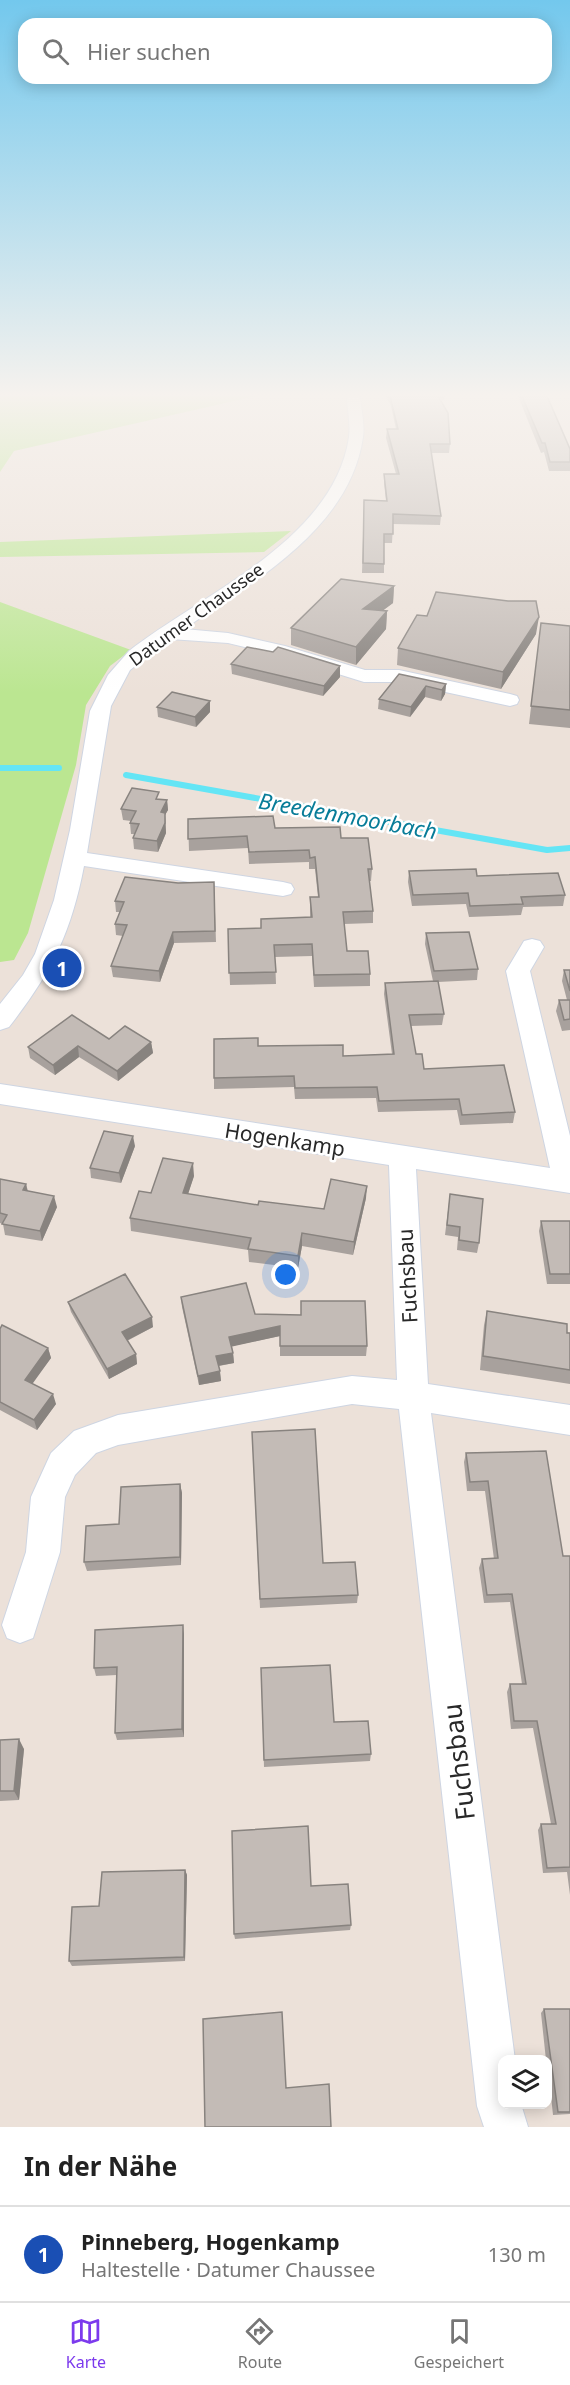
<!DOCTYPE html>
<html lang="de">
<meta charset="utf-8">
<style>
body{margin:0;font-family:"Noto Sans",sans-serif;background:#f6f6f6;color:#222}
.controls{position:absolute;right:18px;bottom:18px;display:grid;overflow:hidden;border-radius:12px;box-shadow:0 3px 15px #0003}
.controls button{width:54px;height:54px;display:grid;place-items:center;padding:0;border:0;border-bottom:2px solid #e0e0e0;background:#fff;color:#222;font:30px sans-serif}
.you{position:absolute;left:286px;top:1275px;width:21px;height:21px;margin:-15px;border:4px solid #fff;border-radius:50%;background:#1a73e8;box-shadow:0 0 0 9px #1a73e833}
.badge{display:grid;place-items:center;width:39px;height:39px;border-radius:50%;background:#7c3aed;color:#fff;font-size:20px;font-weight:700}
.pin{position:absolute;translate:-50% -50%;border:3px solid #fff;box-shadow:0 2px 6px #0006}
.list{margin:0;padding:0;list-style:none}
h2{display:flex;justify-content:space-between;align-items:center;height:78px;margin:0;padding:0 24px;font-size:26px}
h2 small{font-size:20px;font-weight:400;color:#767676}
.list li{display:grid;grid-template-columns:39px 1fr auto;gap:18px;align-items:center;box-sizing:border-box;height:96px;padding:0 24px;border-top:2px solid #e0e0e0}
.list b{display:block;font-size:22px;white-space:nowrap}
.list p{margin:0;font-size:20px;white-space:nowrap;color:#767676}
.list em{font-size:20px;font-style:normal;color:#767676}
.icon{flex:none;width:33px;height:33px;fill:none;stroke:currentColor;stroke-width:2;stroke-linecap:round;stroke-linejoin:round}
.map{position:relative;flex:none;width:570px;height:2127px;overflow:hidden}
.search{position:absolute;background:#fff;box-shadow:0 3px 15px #0003;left:18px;right:18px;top:18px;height:66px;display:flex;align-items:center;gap:15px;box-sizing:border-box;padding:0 21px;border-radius:18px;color:#767676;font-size:22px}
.sheet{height:174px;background:#fff}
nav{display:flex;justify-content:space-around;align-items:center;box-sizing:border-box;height:84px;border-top:2px solid #e0e0e0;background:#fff;font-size:16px;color:#767676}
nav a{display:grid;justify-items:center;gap:3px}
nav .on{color:#7c3aed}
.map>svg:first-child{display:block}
.green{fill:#bbe691}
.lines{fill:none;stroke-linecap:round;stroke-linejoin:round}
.stream{stroke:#64e5f5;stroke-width:6}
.minor-casing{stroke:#ced5e2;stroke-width:2}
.minor{fill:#fff;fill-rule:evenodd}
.wall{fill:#a8a19d}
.shaded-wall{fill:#88837f}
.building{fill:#c3bbb6;stroke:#88837f;stroke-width:1.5}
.labels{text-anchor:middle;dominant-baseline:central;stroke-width:5;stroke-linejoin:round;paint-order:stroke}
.far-street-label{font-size:18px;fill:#282828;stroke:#fff}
.street-label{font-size:21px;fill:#282828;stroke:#fff}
.water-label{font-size:22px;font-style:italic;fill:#077c98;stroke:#fff}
.near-street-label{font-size:26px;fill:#282828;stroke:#fff}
</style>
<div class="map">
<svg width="570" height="2127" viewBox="0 0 570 2127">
<rect width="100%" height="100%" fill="#ece1d9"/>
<path class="green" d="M 0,396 L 256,396 L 14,451 L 0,472 Z
M 291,531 L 264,552 L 0,557 L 0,542 Z
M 0,602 L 131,650 L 110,666 L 86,705 L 76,765 L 28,933 L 14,960 L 0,962 Z"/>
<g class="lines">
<path class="stream" d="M 0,768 L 59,768
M 126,775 L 547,850 L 570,848"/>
<defs>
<path id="minor" d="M 347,396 L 360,396 C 361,409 365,424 363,437 C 350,529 253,582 184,629 L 228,633 L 285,646 L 365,670 L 399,670 L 510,694 L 517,696 L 519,700 L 517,704 L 510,706 L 399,682 L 364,682 L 274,654 L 228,643 L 170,639 L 130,670 L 111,706 L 87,853 L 283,882 L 291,884 L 294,889 L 291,894 L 283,896 L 84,866 C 71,934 51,973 9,1027 L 0,1030 L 0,1004 L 23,975 L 35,954 L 54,900 L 70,830 L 90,711 L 108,675 L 129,651 C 202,594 334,540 349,437 C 351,424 347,409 347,396 Z
M 532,939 L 540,941 L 544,947 L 530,971 L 570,1136 L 570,1193 L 416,1169 L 428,1384 L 570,1405 L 570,1435 L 431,1413 L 515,2060 L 502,2060 L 502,2104 L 521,2104 L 528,2127 L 484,2127 L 477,2106 L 399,1409 L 352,1404 L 118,1445 L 96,1453 L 75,1475 L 65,1497 L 60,1552 L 33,1638 L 20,1643 L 7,1638 L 2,1625 L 26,1552 L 31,1497 L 51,1453 L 74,1431 L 118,1415 L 352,1376 L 397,1380 L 389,1165 L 0,1104 L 0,1084 L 550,1168 L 506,971 L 524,941 Z"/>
</defs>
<use href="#minor" class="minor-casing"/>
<use href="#minor" class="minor"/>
</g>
<path class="wall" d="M 386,396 L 445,396 L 444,400 L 440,400 L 450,444 L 449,453 L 431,453 L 441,516 L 440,525 L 393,524 L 392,543 L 384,543 L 384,573 L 362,573 L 364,500 L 386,501 L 384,483 L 384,474 L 396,474 L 386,438 L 387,429 L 396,429 L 391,406 Z
M 518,396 L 547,396 L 570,449 L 570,471 L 549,471 L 544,452 L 541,453 Z
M 394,586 L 393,603 L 382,611 L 387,611 L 386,629 L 356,665 L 291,645 L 291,628 Z
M 541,623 L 570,626 L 570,728 L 529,724 Z
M 536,634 L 501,689 L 397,665 L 398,648 Z
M 231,664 L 340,677 L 323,696 L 232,674 Z
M 399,674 L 446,684 L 445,694 L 441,701 L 425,697 L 410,717 L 378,709 L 379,699 Z
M 157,707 L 210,712 L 196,727 L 158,717 Z
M 160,799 L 167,800 L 168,810 L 165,815 L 166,833 L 158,852 L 134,849 L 133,838 L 135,834 L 131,834 L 130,823 L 131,821 L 123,820 L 121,809 Z
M 188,819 L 275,828 L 341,838 L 372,869 L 371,881 L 369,881 L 373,911 L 373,923 L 344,924 L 347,951 L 370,974 L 370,986 L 314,987 L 312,956 L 275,957 L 276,984 L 230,985 L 228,929 L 261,928 L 310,917 L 310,897 L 318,897 L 315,869 L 309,869 L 309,862 L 249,864 L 248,848 L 189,851 Z
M 409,871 L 477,876 L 565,895 L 563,906 L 523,907 L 521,915 L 469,917 L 466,904 L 412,906 L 408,882 Z
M 214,882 L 216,942 L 174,943 L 160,982 L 113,977 L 111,966 L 123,936 L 116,935 L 115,924 L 120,912 L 116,912 L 115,901 L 178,883 Z
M 426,933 L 478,969 L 477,980 L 438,982 L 444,1014 L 442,1025 L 411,1026 L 416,1054 L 424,1069 L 515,1112 L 513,1123 L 460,1125 L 457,1110 L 378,1112 L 376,1098 L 295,1099 L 294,1087 L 214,1089 L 214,1078 L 258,1046 L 343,1056 L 392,1054 L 384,994 L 385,983 L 433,981 L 425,944 Z
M 564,970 L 570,970 L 570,1030 L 562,1031 L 556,1011 L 559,1000 L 567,1000 L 562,981 Z
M 109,1039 L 151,1042 L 153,1053 L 118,1081 L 79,1057 L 55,1075 L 30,1058 L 28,1047 Z
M 135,1146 L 121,1183 L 91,1178 L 90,1168 Z
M 194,1176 L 188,1194 L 258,1205 L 324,1209 L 366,1198 L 353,1255 L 302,1246 L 298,1268 L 249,1262 L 248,1250 L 131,1231 L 130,1218 L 151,1193 Z
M 0,1179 L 26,1184 L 28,1191 L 57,1207 L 42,1241 L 5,1235 L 3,1224 L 0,1223 Z
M 450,1194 L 479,1243 L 477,1253 L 457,1250 L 458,1237 L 445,1235 Z
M 541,1221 L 570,1221 L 570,1284 L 547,1284 L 539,1231 Z
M 181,1297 L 255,1314 L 367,1346 L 366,1356 L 280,1356 L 280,1336 L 232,1346 L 233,1353 L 234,1363 L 219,1366 L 221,1381 L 199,1385 L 182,1307 Z
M 68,1302 L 153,1327 L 127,1341 L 136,1354 L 137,1364 L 109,1379 L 71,1312 Z
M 487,1311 L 570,1333 L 570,1384 L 480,1370 L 484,1325 Z
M 0,1329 L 48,1348 L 51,1358 L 32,1383 L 56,1404 L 37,1430 L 0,1410 Z
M 252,1432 L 323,1563 L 358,1595 L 357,1603 L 260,1608 Z
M 466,1453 L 563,1556 L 570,1556 L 570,1895 L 567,1872 L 543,1873 L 538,1830 L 541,1824 L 551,1824 L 533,1728 L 511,1729 L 507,1692 L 510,1684 L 522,1684 L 510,1602 L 484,1603 L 479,1568 L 482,1559 L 494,1559 L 485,1491 L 467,1491 L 464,1462 Z
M 180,1484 L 182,1493 L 181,1565 L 87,1571 L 84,1562 L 119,1524 Z
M 184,1634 L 184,1737 L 117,1740 L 115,1733 L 117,1675 L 96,1676 L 94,1668 Z
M 261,1668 L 371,1754 L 370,1761 L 264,1767 Z
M 0,1740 L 24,1749 L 19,1800 L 0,1801 Z
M 185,1870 L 187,1875 L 185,1961 L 72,1966 L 69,1961 L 99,1906 Z
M 351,1925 L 350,1930 L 235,1939 L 234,1934 Z
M 544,2009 L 570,2009 L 570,2114 L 553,2115 L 548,2068 L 548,2060 L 546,2060 L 541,2013 Z"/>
<path class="shaded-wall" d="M 394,586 L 393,603 L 362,626 L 363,609 Z
M 387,611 L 386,629 L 356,665 L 356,647 Z
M 539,617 L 536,634 L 501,689 L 503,672 Z
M 340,666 L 340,677 L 323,696 L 324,686 Z
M 446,684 L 445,694 L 441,701 L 442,690 Z
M 426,686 L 425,697 L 410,717 L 411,707 Z
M 210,701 L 210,712 L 196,727 L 195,717 Z
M 167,800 L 168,810 L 165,815 L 166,833 L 158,852 L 157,841 L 161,812 Z
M 173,932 L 174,943 L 160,982 L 159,971 Z
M 151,1042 L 153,1053 L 118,1081 L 117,1071 Z
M 78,1046 L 79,1057 L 55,1075 L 53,1065 Z
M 133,1136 L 135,1146 L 121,1183 L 119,1173 Z
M 193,1163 L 194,1176 L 184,1206 L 183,1193 Z
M 26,1184 L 28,1194 L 23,1190 Z
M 367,1186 L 366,1198 L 353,1255 L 354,1242 Z
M 54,1196 L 57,1207 L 42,1241 L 40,1231 Z
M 302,1233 L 302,1246 L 298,1268 L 298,1256 Z
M 152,1317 L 153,1327 L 124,1342 L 122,1332 Z
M 280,1326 L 280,1336 L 230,1347 L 229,1337 Z
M 48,1348 L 51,1358 L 28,1390 L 25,1380 Z
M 233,1353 L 234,1363 L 217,1366 L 216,1356 Z
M 136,1354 L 137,1364 L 109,1379 L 107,1369 Z
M 220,1371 L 221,1381 L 199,1385 L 198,1376 Z
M 53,1394 L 56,1404 L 37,1430 L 34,1420 Z
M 180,1484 L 182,1493 L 181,1565 L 180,1557 Z
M 183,1625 L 184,1634 L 184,1737 L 182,1729 Z
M 19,1739 L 24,1749 L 19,1800 L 14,1791 Z
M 185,1870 L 187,1875 L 185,1961 L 184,1957 Z"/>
<path class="building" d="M 390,396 L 438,396 L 448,413 L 450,444 L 430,444 L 441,516 L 393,514 L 393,534 L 384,534 L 384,564 L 363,563 L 364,500 L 387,501 L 384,474 L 399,474 L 387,429 L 398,429 Z
M 522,396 L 547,396 L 570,449 L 570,462 L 550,462 L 545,443 L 542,443 Z
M 341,579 L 394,586 L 363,609 L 387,611 L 356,647 L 291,628 Z
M 436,592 L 508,601 L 536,601 L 539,617 L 503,672 L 398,648 L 417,615 L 427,616 Z
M 541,623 L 570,626 L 570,710 L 531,706 Z
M 247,647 L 273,652 L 278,647 L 340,666 L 324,686 L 231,664 Z
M 399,674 L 446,684 L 442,690 L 426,686 L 411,707 L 379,699 Z
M 172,692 L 210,701 L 195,717 L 157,707 Z
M 132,788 L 159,792 L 156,799 L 167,800 L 161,812 L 165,813 L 165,823 L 157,841 L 133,838 L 139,824 L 130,823 L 136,811 L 121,809 Z
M 273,816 L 275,828 L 340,827 L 341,838 L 368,838 L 372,869 L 368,869 L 373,911 L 343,912 L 347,951 L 368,951 L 370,974 L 314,975 L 312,944 L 274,945 L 276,972 L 229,973 L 228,929 L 261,928 L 261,919 L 312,917 L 310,897 L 319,897 L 315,857 L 310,858 L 309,850 L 249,852 L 247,836 L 188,839 L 188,819 Z
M 476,869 L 477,876 L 558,873 L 565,895 L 521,897 L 523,904 L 470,906 L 468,893 L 413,895 L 409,871 Z
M 125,877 L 178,883 L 214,882 L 215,931 L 173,932 L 159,971 L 111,966 L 127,925 L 115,924 L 124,902 L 115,901 Z
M 469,932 L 478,969 L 434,971 L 426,933 Z
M 564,970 L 570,970 L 570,991 Z
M 438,981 L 444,1014 L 409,1015 L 416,1054 L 422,1054 L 424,1069 L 504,1065 L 515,1112 L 462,1115 L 459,1099 L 379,1101 L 377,1087 L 295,1088 L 294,1076 L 214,1078 L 214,1039 L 258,1038 L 258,1046 L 343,1045 L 343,1056 L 394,1054 L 385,983 Z
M 559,1000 L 570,1000 L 570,1019 L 564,1020 Z
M 72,1015 L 109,1039 L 125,1026 L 151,1042 L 117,1071 L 78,1046 L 53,1065 L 28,1047 Z
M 104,1131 L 133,1136 L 119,1173 L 90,1168 Z
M 163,1158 L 193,1163 L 183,1193 L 258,1205 L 259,1201 L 324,1209 L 331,1179 L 367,1186 L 354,1242 L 302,1233 L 298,1256 L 248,1249 L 251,1238 L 130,1218 L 139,1191 L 151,1193 Z
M 0,1179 L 26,1184 L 23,1190 L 54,1196 L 40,1231 L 2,1224 L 7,1215 L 0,1213 Z
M 450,1194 L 483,1199 L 479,1243 L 459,1240 L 460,1227 L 447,1225 Z
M 541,1221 L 570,1221 L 570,1274 L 550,1274 Z
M 125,1274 L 152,1317 L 122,1332 L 136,1354 L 107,1369 L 68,1302 Z
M 246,1283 L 255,1314 L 301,1315 L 301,1301 L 365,1301 L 367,1346 L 280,1346 L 280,1326 L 229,1337 L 233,1353 L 216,1356 L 220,1371 L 198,1376 L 181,1297 Z
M 487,1311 L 567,1324 L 567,1333 L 570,1333 L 570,1370 L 483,1356 Z
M 2,1325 L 48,1348 L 25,1380 L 53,1394 L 34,1420 L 0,1402 L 0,1329 Z
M 315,1429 L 323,1563 L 355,1562 L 358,1595 L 260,1599 L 252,1432 Z
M 546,1451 L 563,1556 L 570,1556 L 570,1867 L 547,1868 L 541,1824 L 556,1824 L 537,1721 L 514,1721 L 510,1684 L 526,1684 L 512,1594 L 487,1595 L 482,1559 L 498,1558 L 488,1481 L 470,1482 L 466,1453 Z
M 180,1484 L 180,1557 L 84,1562 L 86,1526 L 119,1524 L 121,1487 Z
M 183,1625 L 182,1729 L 115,1733 L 117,1667 L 94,1668 L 95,1630 Z
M 330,1665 L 334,1722 L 368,1721 L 371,1754 L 264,1760 L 261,1668 Z
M 19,1739 L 14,1791 L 0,1791 L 0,1740 Z
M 308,1826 L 311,1886 L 348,1884 L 351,1925 L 234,1934 L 232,1831 Z
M 185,1870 L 184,1957 L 69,1961 L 72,1907 L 99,1906 L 102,1872 Z
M 544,2009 L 570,2009 L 570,2112 L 558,2112 Z
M 282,2012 L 286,2088 L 329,2084 L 331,2127 L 205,2127 L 203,2019 Z"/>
<linearGradient id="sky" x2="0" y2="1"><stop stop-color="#73c8ed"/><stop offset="0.57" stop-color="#f6f2ee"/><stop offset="1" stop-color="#f6f2ee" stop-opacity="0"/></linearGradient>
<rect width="570" height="693" fill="url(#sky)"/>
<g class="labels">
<g class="far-street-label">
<text transform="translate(196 614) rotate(-36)">Datumer Chaussee</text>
</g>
<g class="street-label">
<text transform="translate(285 1139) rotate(9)">Hogenkamp</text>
<text transform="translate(407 1276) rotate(-93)">Fuchsbau</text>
</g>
<g class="water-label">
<text transform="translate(348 815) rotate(10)">Breedenmoorbach</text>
</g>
<g class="near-street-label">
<text transform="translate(458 1762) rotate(-97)">Fuchsbau</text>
</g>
</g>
</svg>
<div class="controls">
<button><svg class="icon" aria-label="layers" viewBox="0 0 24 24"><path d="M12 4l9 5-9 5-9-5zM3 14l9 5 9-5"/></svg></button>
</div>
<div class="you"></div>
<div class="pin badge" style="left:62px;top:968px;background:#1a4fb4">1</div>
<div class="search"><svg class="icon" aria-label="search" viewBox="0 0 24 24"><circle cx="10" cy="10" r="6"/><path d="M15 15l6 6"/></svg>Hier suchen</div>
</div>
<section class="sheet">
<h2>In der Nähe<small></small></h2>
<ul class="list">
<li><span class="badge" style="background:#1a4fb4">1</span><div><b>Pinneberg, Hogenkamp</b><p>Haltestelle · Datumer Chaussee</p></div><em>130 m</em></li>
</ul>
</section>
<nav>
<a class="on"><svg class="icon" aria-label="map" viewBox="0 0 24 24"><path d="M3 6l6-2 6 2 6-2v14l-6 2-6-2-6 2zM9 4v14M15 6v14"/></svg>Karte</a>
<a><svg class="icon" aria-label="directions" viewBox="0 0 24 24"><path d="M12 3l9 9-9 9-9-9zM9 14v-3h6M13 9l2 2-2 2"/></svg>Route</a>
<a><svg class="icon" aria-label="saved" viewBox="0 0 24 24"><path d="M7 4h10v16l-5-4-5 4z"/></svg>Gespeichert</a>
</nav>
